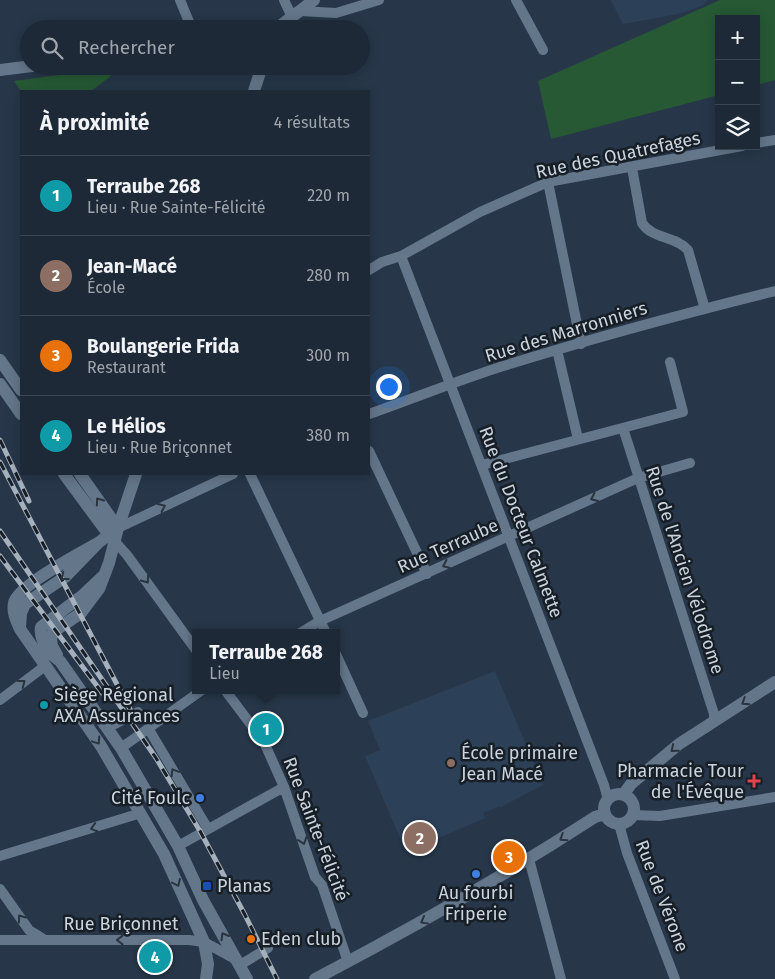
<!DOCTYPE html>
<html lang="fr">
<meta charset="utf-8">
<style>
body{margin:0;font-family:"Fira Sans",sans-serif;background:#25313f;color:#f1f3f6}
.controls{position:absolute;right:15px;top:15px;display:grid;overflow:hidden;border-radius:0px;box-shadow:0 2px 12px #0003}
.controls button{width:45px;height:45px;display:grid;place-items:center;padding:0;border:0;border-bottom:1px solid #3b4552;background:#1d2937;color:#f1f3f6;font:25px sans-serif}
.you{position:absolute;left:388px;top:386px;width:18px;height:18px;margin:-12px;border:4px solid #fff;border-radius:50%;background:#1a73e8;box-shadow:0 0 0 8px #1a73e833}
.badge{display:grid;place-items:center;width:32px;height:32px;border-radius:50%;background:#8c9099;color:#fff;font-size:16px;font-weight:700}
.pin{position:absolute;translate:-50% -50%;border:2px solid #fff;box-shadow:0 1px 5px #0006}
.popup{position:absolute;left:192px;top:629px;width:148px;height:65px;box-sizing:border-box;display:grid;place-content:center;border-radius:0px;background:#1d2937;filter:drop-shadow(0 1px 4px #0005);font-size:16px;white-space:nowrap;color:#a0a6ad}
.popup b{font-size:19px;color:#f1f3f6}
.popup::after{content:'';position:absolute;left:50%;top:100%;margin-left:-10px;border:10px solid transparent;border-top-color:#1d2937}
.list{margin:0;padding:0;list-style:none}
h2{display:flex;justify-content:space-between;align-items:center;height:65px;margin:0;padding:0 20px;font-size:21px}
h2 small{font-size:16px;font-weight:400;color:#a0a6ad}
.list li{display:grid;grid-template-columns:32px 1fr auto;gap:15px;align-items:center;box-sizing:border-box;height:80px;padding:0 20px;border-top:1px solid #3b4552}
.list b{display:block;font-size:19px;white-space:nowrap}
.list p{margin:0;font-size:16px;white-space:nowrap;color:#a0a6ad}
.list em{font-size:16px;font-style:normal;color:#a0a6ad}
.icon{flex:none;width:28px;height:28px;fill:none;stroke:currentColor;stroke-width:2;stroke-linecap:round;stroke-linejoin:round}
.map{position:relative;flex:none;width:775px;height:979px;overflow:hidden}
.search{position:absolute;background:#1d2937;box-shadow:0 2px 12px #0003;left:20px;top:20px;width:350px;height:55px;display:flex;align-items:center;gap:12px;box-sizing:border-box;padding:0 18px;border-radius:28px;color:#a0a6ad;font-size:19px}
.panel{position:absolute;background:#1d2937;box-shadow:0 2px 12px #0003;left:20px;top:90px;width:350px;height:385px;border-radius:0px}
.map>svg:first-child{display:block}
.built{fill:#2c4158}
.green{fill:#265934}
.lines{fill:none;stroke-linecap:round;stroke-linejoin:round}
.street{stroke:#64768a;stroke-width:10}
.secondary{stroke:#64768a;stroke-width:12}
.rail-casing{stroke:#a5b0bd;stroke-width:5}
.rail{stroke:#171e26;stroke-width:3;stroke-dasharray:9;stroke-linecap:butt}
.oneway{stroke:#2a343f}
.culture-dot{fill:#0f9aa8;stroke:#171e26;stroke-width:2}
.education-dot{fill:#8d6e63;stroke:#171e26;stroke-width:2}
.health-dot{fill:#e0444e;stroke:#171e26;stroke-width:2}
.shop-dot{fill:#3f7fe0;stroke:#171e26;stroke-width:2}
.transit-dot{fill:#1a4fb4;stroke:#171e26;stroke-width:2}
.food-dot{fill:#e8710a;stroke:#171e26;stroke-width:2}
.labels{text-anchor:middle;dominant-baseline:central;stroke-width:5;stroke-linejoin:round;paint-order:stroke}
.street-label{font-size:18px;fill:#cad4df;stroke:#171e26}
.poi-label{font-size:18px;fill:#cad4df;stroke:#171e26;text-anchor:start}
</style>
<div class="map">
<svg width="775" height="979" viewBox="0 0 775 979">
<rect width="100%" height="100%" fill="#273749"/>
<path class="built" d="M 611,0 L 708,0 L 702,6 L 678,14 L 623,24 Z
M 495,671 L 543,785 L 501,807 L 500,806 L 483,813 L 485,818 L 406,852 L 365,756 L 380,750 L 368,721 Z"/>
<path class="green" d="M 720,0 L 775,0 L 775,80 L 756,85 L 756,19 L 719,19 L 719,95 L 551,139 L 538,81 Z
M 105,69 L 111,76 L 91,91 L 21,91 L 14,81 Z"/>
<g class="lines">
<path class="street" d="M 180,0 L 192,29
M 284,0 L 292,17
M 516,0 L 543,50
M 300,11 L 336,13 L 379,0
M 756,143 L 775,140
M 632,168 L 642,223 C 652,239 676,236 688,250 L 705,309
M 548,182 L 581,344
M 401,256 L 604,785 L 608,800
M 369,270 L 382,262 L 401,256 L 480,212 L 548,182 L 742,146
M 557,350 L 578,439
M 369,414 C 412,399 454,382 497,368 C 589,339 682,314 775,291
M 623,428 L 714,714 L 714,721
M 369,451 L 427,574
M 482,465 L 683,412 L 670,362
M 250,474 L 326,633
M 118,528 L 233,474
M 111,537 L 127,555 L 196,650
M 300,633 L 320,621 L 638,478 L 690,463
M 336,654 L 363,713
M 225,690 L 264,742 L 284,787 L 315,877 L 322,885 L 348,962
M 0,700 L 45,666
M 107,728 L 138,712
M 148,728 L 208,829
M 121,748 L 202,690
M 633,815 L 660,816 L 775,797
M 619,824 L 627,853 L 675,979
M 178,846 L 284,787
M 0,856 L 141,813
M 529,859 L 561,979
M 0,889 L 29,930 L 45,940
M 0,940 L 189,940 L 204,942 L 237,960
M 240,965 L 268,948"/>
<path class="secondary" d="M 276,29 L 314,0
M 0,70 L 32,66
M 254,91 L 262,66
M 0,360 L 21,390
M 0,384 L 21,414
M 64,474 L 109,535
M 80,474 L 118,528
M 98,543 C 82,552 17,586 14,603 C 12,612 16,620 20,629 L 101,746 L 164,854 L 204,942 L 208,964 L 206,979
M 104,575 L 83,595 L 41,627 C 39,640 49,654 60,661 L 121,748 L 178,846 L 203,900 L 247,979
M 20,627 L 21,613 L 25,604 L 65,577 L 98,543 L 118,528
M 57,655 L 52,646 L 51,639 L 53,632 L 81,613 L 99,589 L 109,563 L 118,528 L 136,474
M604 809a15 15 0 1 1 30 0a15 15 0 1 1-30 0Z
M 623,795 L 631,784 L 679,744 L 775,682
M 315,979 C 411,929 504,876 595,817 L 605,814"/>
<defs>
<path id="rail" d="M 0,440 L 29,501
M 0,462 L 131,711
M 0,531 L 156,758 L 200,831 L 245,915 L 277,979
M 0,556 L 106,698"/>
</defs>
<use href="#rail" class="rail-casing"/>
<use href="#rail" class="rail"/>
</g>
<defs><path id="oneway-chevron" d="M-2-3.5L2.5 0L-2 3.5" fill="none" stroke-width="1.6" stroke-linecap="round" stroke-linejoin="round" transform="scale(1.25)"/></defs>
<g class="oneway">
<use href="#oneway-chevron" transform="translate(594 498) rotate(155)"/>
<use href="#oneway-chevron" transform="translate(99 501) rotate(-125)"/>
<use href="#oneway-chevron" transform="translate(162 507) rotate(-25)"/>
<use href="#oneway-chevron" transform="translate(446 565) rotate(156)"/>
<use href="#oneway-chevron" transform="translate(64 577) rotate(142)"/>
<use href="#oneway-chevron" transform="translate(146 580) rotate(54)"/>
<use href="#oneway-chevron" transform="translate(22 683) rotate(-37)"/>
<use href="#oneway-chevron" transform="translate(745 702) rotate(147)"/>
<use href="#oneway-chevron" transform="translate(97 741) rotate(56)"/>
<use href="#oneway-chevron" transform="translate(674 749) rotate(141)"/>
<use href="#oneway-chevron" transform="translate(174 772) rotate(-121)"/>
<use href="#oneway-chevron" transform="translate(94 828) rotate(163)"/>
<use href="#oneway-chevron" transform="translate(563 838) rotate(147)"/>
<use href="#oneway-chevron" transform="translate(303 841) rotate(71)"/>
<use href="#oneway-chevron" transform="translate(177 883) rotate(65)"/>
<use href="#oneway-chevron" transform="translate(21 918) rotate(-126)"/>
<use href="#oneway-chevron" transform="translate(424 921) rotate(151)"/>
<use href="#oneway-chevron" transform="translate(224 936) rotate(-120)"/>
<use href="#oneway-chevron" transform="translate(120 940) rotate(180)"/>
</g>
<circle class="culture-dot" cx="44" cy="705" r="5"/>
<circle class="education-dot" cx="451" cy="763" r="5"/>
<path class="health-dot" d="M751.5 773.5h5v5h5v5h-5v5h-5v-5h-5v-5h5z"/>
<g class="shop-dot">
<circle cx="200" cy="798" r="5"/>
<circle cx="476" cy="874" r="5"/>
</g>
<rect class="transit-dot" x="202" y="881" width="10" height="10" rx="2.5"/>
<circle class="food-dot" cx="251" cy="939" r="5"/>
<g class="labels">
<g class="street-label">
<text transform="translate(618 155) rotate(-12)">Rue des Quatrefages</text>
<text transform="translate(566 332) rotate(-17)">Rue des Marronniers</text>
<text transform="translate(521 522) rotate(69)">Rue du Docteur Calmette</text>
<text transform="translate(448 546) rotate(-24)">Rue Terraube</text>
<text transform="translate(685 570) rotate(72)">Rue de l'Ancien Vélodrome</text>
<text transform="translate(316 829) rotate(69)">Rue Sainte-Félicité</text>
<text transform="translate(662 896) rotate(69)">Rue de Vérone</text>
<text x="121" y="924">Rue Briçonnet</text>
</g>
<g class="poi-label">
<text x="54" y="695">Siège Régional<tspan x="54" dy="21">AXA Assurances</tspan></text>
<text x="461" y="753">École primaire<tspan x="461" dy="21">Jean Macé</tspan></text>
<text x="744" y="771" text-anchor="end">Pharmacie Tour<tspan x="744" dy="21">de l'Évêque</tspan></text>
<text x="190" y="798" text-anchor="end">Cité Foulc</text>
<text x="217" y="886">Planas</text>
<text x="476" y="893" text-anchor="middle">Au fourbi<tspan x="476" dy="21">Friperie</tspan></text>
<text x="261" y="939">Eden club</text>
</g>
</g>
</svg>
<div class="controls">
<button>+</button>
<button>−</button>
<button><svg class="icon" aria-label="layers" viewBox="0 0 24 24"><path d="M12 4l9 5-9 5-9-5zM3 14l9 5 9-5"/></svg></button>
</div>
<div class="you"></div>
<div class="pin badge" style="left:266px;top:729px;background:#0f9aa8">1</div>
<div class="popup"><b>Terraube 268</b>Lieu</div>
<div class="pin badge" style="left:420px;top:838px;background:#8d6e63">2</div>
<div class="pin badge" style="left:509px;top:857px;background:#e8710a">3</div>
<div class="pin badge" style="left:155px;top:957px;background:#0f9aa8">4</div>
<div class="search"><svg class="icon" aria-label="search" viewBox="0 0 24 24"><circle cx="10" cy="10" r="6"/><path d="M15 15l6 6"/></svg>Rechercher</div>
<section class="panel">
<h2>À proximité<small>4 résultats</small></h2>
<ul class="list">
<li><span class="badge" style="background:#0f9aa8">1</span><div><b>Terraube 268</b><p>Lieu · Rue Sainte-Félicité</p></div><em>220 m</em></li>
<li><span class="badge" style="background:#8d6e63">2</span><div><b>Jean-Macé</b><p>École</p></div><em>280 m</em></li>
<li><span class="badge" style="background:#e8710a">3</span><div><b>Boulangerie Frida</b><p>Restaurant</p></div><em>300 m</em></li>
<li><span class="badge" style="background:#0f9aa8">4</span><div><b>Le Hélios</b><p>Lieu · Rue Briçonnet</p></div><em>380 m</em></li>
</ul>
</section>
</div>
